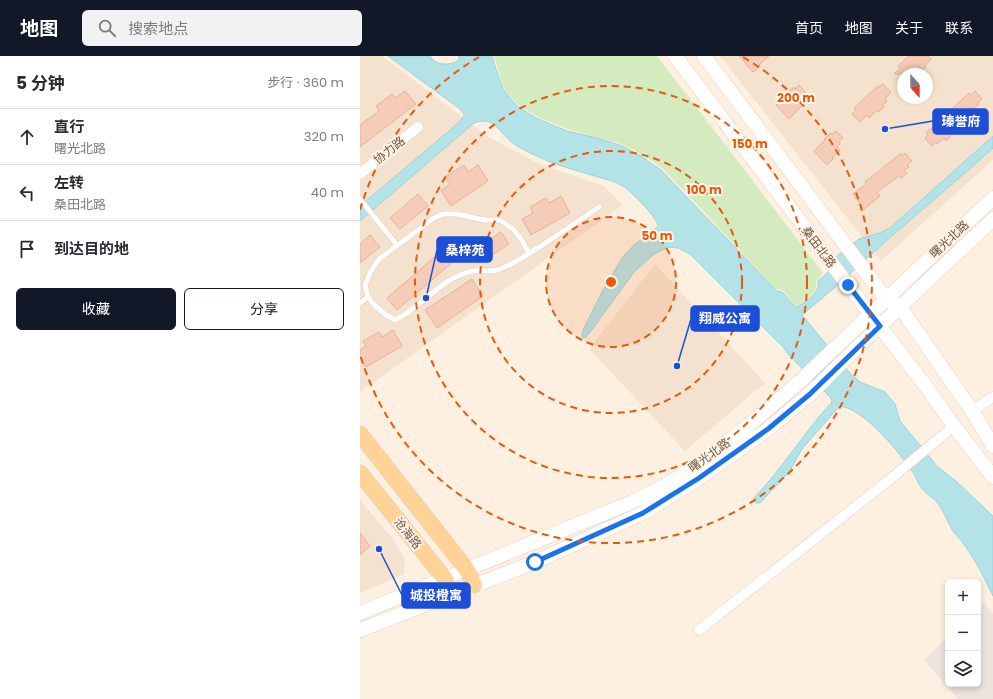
<!DOCTYPE html>
<html lang="zh">
<meta charset="utf-8">
<style>
body{margin:0;font-family:Poppins,"Noto Sans SC",sans-serif;background:#f2f2f3;color:#2b2b33}
.controls{position:absolute;right:12px;bottom:12px;display:grid;overflow:hidden;border-radius:6px;box-shadow:0 2px 6px #0003}
.controls button{width:36px;height:36px;display:grid;place-items:center;padding:0;border:0;border-bottom:1px solid #e1e1e2;background:#fff;color:#2b2b33;font:20px sans-serif}
.compass{position:absolute;left:537px;top:12px;width:36px;height:36px;border-radius:50%;background:#fff;box-shadow:0 2px 6px #0003;rotate:159deg}
.stop{position:absolute;width:12px;height:12px;margin:-9px;border:3px solid #1a73e8;border-radius:50%;background:#fff}
.stop.end{background:#1a73e8;border-color:#fff;box-shadow:0 1px 4px #0008}
.list{margin:0;padding:0;list-style:none}
h2{display:flex;justify-content:space-between;align-items:center;height:52px;margin:0;padding:0 16px;font-size:17px}
h2 small{font-size:13px;font-weight:400;color:#7c7c81}
.list li{display:grid;grid-template-columns:26px 1fr auto;gap:12px;align-items:center;box-sizing:border-box;height:56px;padding:0 16px;border-top:1px solid #e1e1e2}
.list b{display:block;font-size:15px;white-space:nowrap}
.list p{margin:0;font-size:13px;white-space:nowrap;color:#7c7c81}
.list em{font-size:13px;font-style:normal;color:#7c7c81}
.actions{display:flex;gap:8px;padding:12px 16px}
.actions a{flex:1;padding:9px 0;border:1px solid #111827;border-radius:6px;text-align:center;font-size:14px;color:#111827}
.actions .main{background:#111827;color:#fff}
.icon{flex:none;width:22px;height:22px;fill:none;stroke:currentColor;stroke-width:2;stroke-linecap:round;stroke-linejoin:round}
.map{position:relative;flex:none;width:633px;height:643px;overflow:hidden}
header{display:flex;align-items:center;gap:24px;box-sizing:border-box;height:56px;padding:0 20px;background:#111827;color:#fff}
header strong{font-size:19px}
nav{display:flex;gap:22px;margin-inline-start:auto;font-size:14px}
.search{width:280px;height:36px;background:#f2f2f3;display:flex;align-items:center;gap:10px;box-sizing:border-box;padding:0 14px;border-radius:6px;color:#7c7c81;font-size:15px}
main{display:flex}
aside{flex:1;background:#fff}
.map>svg:first-child{display:block}
.residential{fill:#f5e2ce;fill-rule:evenodd}
.industrial{fill:#ebe3dc}
.green{fill:#d3ebbe}
.water{fill:#b4e3e7;stroke:#9ad3da}
.building{fill:#f4ccb7;stroke:#e7b196}
.lines{fill:none;stroke-linecap:round;stroke-linejoin:round}
.service-casing{stroke:#e2ccbc;stroke-width:6}
.minor-casing{stroke:#e2ccbc;stroke-width:11}
.secondary-casing{stroke:#e9cebc;stroke-width:15}
.primary-casing{stroke:#dbd3cf;stroke-width:17}
.service{stroke:#fff;stroke-width:5}
.minor{stroke:#fff;stroke-width:10}
.secondary{stroke:#fff;stroke-width:14}
.primary{stroke:#ffd295;stroke-width:16}
.route{stroke:#1a73e8;stroke-width:5}
.ring{fill:none;stroke:#e8590c;stroke-width:2;stroke-dasharray:7 5}
.labels{text-anchor:middle;dominant-baseline:central;stroke-width:4;stroke-linejoin:round;paint-order:stroke}
.street-label{font-size:12px;fill:#755546;stroke:#fff5e7}
.centre{fill:#e8590c;stroke:#fff5e7;stroke-width:2}
.ring-label{font-size:12px;text-anchor:middle;font-weight:bold;fill:#e8590c;stroke:#fff5e7;stroke-width:4;stroke-linejoin:round;paint-order:stroke}
.leader{fill:none;stroke:#1d4ed8;stroke-width:1.5}
.callout-dot{fill:#1d4ed8;stroke:#fff5e7;stroke-width:1.5}
.callout{fill:#1d4ed8;stroke:#1d4ed8;stroke-width:1.5}
.callout-label{font-size:13px;text-anchor:middle;font-weight:bold;fill:#fff}
</style>
<header>
<strong>地图</strong>
<div class="search"><svg class="icon" aria-label="search" viewBox="0 0 24 24"><circle cx="10" cy="10" r="6"/><path d="M15 15l6 6"/></svg>搜索地点</div>
<nav><a>首页</a><a>地图</a><a>关于</a><a>联系</a></nav>
</header>
<main>
<aside>
<h2>5 分钟<small>步行 · 360 m</small></h2>
<ul class="list">
<li><svg class="icon" aria-label="ahead" viewBox="0 0 24 24"><path d="M12 20V5M6 11l6-6 6 6"/></svg><div><b>直行</b><p>曙光北路</p></div><em>320 m</em></li>
<li><svg class="icon" aria-label="left" viewBox="0 0 24 24"><path d="M17 20v-9H6M10 6l-5 5 5 5"/></svg><div><b>左转</b><p>桑田北路</p></div><em>40 m</em></li>
<li><svg class="icon" aria-label="arrive" viewBox="0 0 24 24"><path d="M6 21V4h12l-3 4 3 4H6"/></svg><div><b>到达目的地</b></div></li>
</ul>
<div class="actions"><a class="main">收藏</a><a>分享</a></div>
</aside>
<div class="map">
<svg width="633" height="643" viewBox="0 0 633 643">
<rect width="100%" height="100%" fill="#fdf0e0"/>
<path class="residential" d="M 0,0 L 22,0 L 127,80 L 179,108 L 244,130 L 263,149 L 0,336 Z
M 360,0 L 633,0 L 633,104 L 521,205 ZM 543,18 L 567,18 L 567,42 L 543,42 Z
M 295,208 L 405,327 L 325,395 L 229,293 Z
M 0,444 L 32,482 L 45,504 L 44,518 L 0,537 Z"/>
<path class="industrial" d="M 624,547 L 633,558 L 633,643 L 598,643 L 564,604 L 588,581 L 588,628 L 618,628 L 618,552 Z"/>
<path class="green" d="M 134,0 L 297,0 L 461,214 L 463,217 L 456,225 C 460,235 446,243 439,249 L 436,249 L 424,236 L 422,234 L 416,233 L 346,158 L 304,114 L 294,106 L 274,94 L 261,88 L 207,73 L 178,61 L 158,49 L 146,35 L 143,30 Z"/>
<path class="water" d="M 28,0 L 70,0 C 75,10 90,10 99,4 L 99,0 L 132,0 L 135,10 L 143,33 L 157,50 L 176,62 L 207,75 L 237,82 L 262,90 L 281,100 L 301,114 L 417,235 L 422,236 L 436,251 L 439,250 C 447,244 461,236 458,225 L 468,216 L 478,199 L 499,183 L 520,177 L 530,172 L 633,80 L 633,92 L 612,111 L 534,178 L 473,233 L 442,259 L 489,316 L 500,326 L 525,336 L 535,348 L 540,365 L 577,410 L 597,426 L 633,460 L 633,540 C 626,525 619,511 610,497 C 607,493 604,488 601,484 C 598,481 595,478 593,475 C 587,466 584,454 577,446 C 572,440 566,439 561,431 C 558,427 556,422 554,418 C 540,397 506,355 481,350 L 475,355 L 442,393 L 429,416 L 400,447 L 396,447 L 394,442 C 423,412 444,376 472,346 L 471,342 L 428,298 L 423,291 L 330,198 L 318,192 L 308,191 L 293,199 L 274,216 L 234,271 L 226,281 L 223,282 L 222,280 L 223,274 L 243,234 L 262,202 L 274,189 L 293,175 L 298,170 C 296,160 275,140 267,133 C 263,130 259,128 255,126 C 226,117 195,110 168,96 C 163,93 158,91 154,88 C 140,78 134,59 114,67 L 0,165 L 0,150 L 90,74 L 101,64 L 104,60 L 104,58 L 100,53 Z"/>
<path class="building" d="M 379,0 L 409,0 L 399,9 L 400,10 L 393,16 Z
M 549,0 L 568,0 L 571,3 L 565,10 L 566,11 L 560,16 L 559,15 L 556,18 L 534,18 L 540,12 L 538,10 Z
M 523,28 L 531,36 L 525,43 L 527,45 L 523,49 L 524,51 L 519,56 L 517,54 L 509,62 L 507,59 L 500,66 L 492,58 L 496,54 L 494,52 L 518,30 L 519,31 Z
M 439,29 L 446,37 L 442,40 L 443,42 L 440,46 L 443,49 L 429,63 L 416,49 L 428,39 L 427,37 L 434,31 L 435,33 Z
M 45,35 L 56,48 L 0,91 L 0,69 L 19,55 L 16,50 L 32,38 L 35,42 Z
M 615,35 L 622,43 L 618,47 L 619,48 L 614,53 L 617,56 L 612,61 L 610,59 L 605,64 L 605,63 L 593,74 L 594,75 L 590,79 L 591,80 L 586,85 L 584,82 L 577,88 L 576,86 L 572,90 L 565,82 L 568,79 L 566,77 L 609,37 L 611,39 Z
M 476,75 L 483,82 L 479,86 L 480,88 L 477,91 L 480,95 L 472,102 L 473,103 L 467,109 L 454,95 L 465,84 L 464,83 L 471,77 L 472,78 Z
M 545,97 L 552,105 L 547,109 L 549,111 L 544,114 L 547,117 L 541,122 L 539,120 L 517,136 L 520,140 L 504,153 L 493,138 L 506,128 L 505,126 L 540,98 L 542,100 Z
M 104,109 L 108,116 L 118,109 L 128,125 L 91,150 L 81,134 L 90,128 L 85,121 Z
M 58,138 L 68,150 L 40,173 L 30,162 Z
M 201,140 L 210,157 L 171,179 L 162,163 L 173,157 L 170,151 L 186,142 L 189,147 Z
M 141,176 L 149,188 L 120,207 L 112,195 Z
M 10,179 L 20,191 L 0,207 L 0,188 Z
M 84,193 L 94,205 L 37,254 L 27,242 Z
M 112,223 L 123,240 L 77,272 L 65,254 Z
M 33,274 L 42,290 L 6,311 L 0,302 L 0,294 L 6,290 L 3,285 L 19,276 L 22,281 Z
M 0,477 L 10,490 L 0,499 Z"/>
<g class="lines">
<defs>
<path id="service" d="M 0,143 L 37,189
M 169,197 L 161,183 L 153,173 L 140,164 L 124,164 L 97,158 L 83,158 L 74,162 L 19,203 L 11,215 L 5,229 L 8,241 L 14,249 L 26,259 L 35,264 C 56,254 70,236 90,224 C 96,221 105,216 113,215 C 121,214 130,216 137,214 C 151,210 166,199 178,192 L 239,151
M 0,247 L 8,241"/>
<path id="minor" d="M 0,118 L 58,71
M 612,355 L 633,341
M 339,574 L 529,424 L 594,370"/>
<path id="secondary" d="M 315,0 L 510,258 L 565,329 L 594,370 L 633,421
M 344,0 L 526,243 L 540,251 L 612,355 L 633,390
M 0,557 L 272,446 C 287,439 302,432 316,423 C 359,395 398,362 437,328 L 633,142
M 0,574 L 175,506 L 283,457 L 339,422 L 408,373 L 450,338 L 488,300 L 633,163"/>
<path id="primary" d="M 0,378 L 107,514 L 114,529
M 0,417 L 85,523 L 91,538"/>
</defs>
<use href="#service" class="service-casing"/>
<use href="#minor" class="minor-casing"/>
<use href="#secondary" class="secondary-casing"/>
<use href="#primary" class="primary-casing"/>
<use href="#service" class="service"/>
<use href="#minor" class="minor"/>
<use href="#secondary" class="secondary"/>
<use href="#primary" class="primary"/>
</g>
<g class="lines">
<path class="route" d="M 175,506 L 283,457 L 339,422 L 408,373 L 450,338 L 520,270 L 488,229"/>
</g>
<circle cx="251" cy="226" r="65" fill="#e8590c" fill-opacity=".12"/>
<g class="ring">
<circle cx="251" cy="226" r="65"/>
<circle cx="251" cy="226" r="131"/>
<circle cx="251" cy="226" r="196"/>
<path d="M0 154A261 261 0 0 1 119 1M383 1A261 261 0 1 1 0 298"/>
</g>
<g class="labels">
<g class="street-label">
<text transform="translate(29 94) rotate(-39)">协力路</text>
<text transform="translate(589 183) rotate(-43)">曙光北路</text>
<text transform="translate(459 191) rotate(53)">桑田北路</text>
<text transform="translate(349 399) rotate(-36)">曙光北路</text>
<text transform="translate(48 477) rotate(51)">沧海路</text>
</g>
</g>
<circle cx="251" cy="226" r="6" class="centre"/>
<g class="ring-label">
<text x="436" y="46">200 m</text>
<text x="390" y="92">150 m</text>
<text x="344" y="138">100 m</text>
<text x="297" y="184">50 m</text>
</g>
<path class="leader" d="M525 73L573 65M66 242L77 194M317 310L331 263M19 493L42 539"/>
<g class="callout-dot">
<circle cx="525" cy="73" r="4"/>
<circle cx="66" cy="242" r="4"/>
<circle cx="317" cy="310" r="4"/>
<circle cx="19" cy="493" r="4"/>
</g>
<g class="callout">
<rect x="573" y="53" width="55" height="25" rx="4"/>
<rect x="77" y="181" width="55" height="25" rx="4"/>
<rect x="331" y="250" width="68" height="25" rx="4"/>
<rect x="42" y="527" width="68" height="25" rx="4"/>
</g>
<g class="callout-label">
<text x="601" y="70">瑧誉府</text>
<text x="105" y="199">桑梓苑</text>
<text x="365" y="267">翔威公寓</text>
<text x="76" y="544">城投橙寓</text>
</g>
</svg>
<div class="controls">
<button>+</button>
<button>−</button>
<button><svg class="icon" aria-label="layers" viewBox="0 0 24 24"><path d="M12 4l9 5-9 5-9-5zM3 14l9 5 9-5"/></svg></button>
</div>
<svg class="compass" viewBox="-18 -18 36 36"><path d="M0-13l5 13h-10z" fill="#e53935"/><path d="M0 13l5-13h-10z" fill="#7c7c81"/></svg>
<div class="stop" style="left:175px;top:506px"></div>
<div class="stop end" style="left:488px;top:229px"></div>
</div>
</main>
